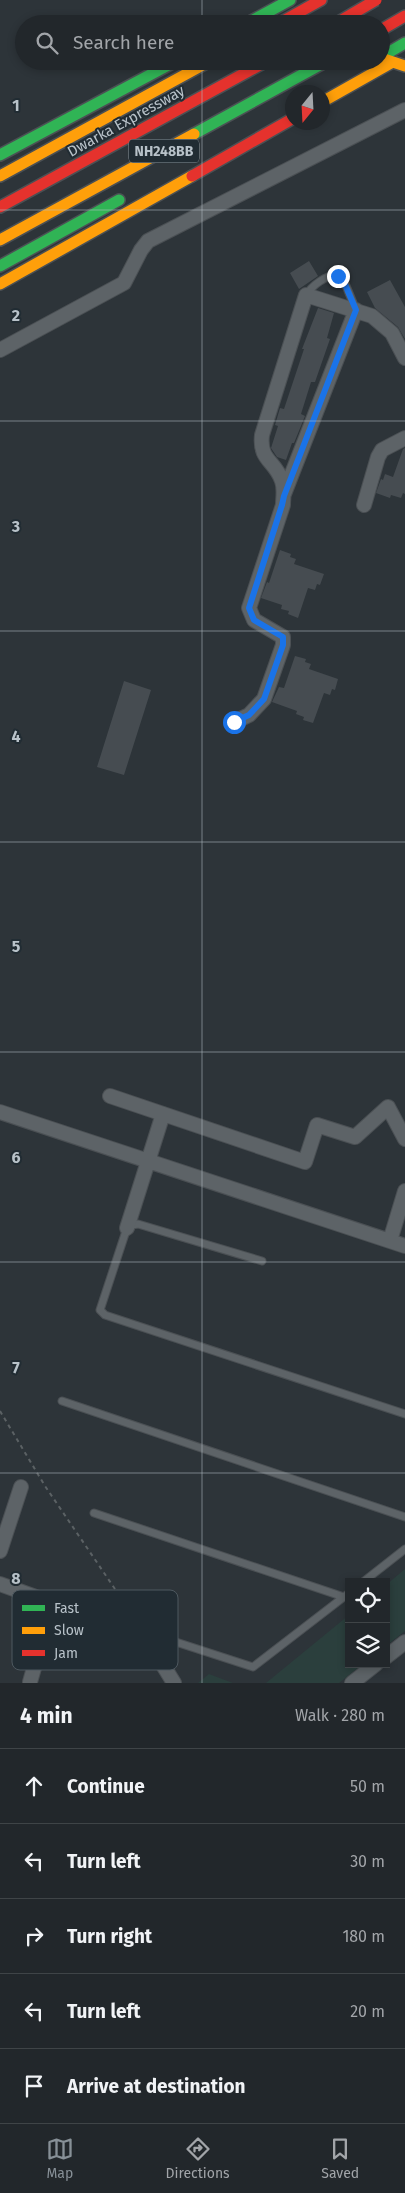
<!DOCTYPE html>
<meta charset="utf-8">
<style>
body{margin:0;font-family:"Fira Sans",sans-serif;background:#2e3337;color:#f1f3f6}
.controls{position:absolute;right:15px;bottom:15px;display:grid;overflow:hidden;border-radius:0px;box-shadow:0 2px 8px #0003}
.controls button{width:45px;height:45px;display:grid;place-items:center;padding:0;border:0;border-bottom:1px solid #3f4447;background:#22272b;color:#f1f3f6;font:25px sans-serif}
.compass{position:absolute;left:285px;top:85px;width:45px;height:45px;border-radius:50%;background:#22272b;box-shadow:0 2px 8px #0003;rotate:198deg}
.stop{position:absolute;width:15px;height:15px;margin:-11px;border:4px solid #1a73e8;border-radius:50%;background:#fff}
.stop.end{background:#1a73e8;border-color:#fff;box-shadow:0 1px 5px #0008}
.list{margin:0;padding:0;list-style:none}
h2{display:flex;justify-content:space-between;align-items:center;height:65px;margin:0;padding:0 20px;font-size:21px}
h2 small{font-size:16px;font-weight:400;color:#a2a5a9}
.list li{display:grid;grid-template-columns:32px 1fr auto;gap:15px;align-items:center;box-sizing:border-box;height:75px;padding:0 20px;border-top:1px solid #3f4447}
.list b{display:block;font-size:19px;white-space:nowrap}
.list em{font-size:16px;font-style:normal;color:#a2a5a9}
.icon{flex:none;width:28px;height:28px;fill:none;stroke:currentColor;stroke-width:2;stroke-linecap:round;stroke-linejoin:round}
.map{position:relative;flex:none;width:405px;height:1683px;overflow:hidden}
.search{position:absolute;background:#22272b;box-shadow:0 2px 8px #0003;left:15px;right:15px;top:15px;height:55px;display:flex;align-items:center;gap:12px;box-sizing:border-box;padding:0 18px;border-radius:28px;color:#a2a5a9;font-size:19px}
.sheet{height:440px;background:#22272b}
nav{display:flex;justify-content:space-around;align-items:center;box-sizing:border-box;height:70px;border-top:1px solid #3f4447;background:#22272b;font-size:14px;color:#a2a5a9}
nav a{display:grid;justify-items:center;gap:2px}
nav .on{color:#879097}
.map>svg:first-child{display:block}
.green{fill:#2b3f3d}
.building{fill:#464c51}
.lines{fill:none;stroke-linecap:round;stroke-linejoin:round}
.lane-casing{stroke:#4b5054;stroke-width:9}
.street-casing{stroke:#4b5054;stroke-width:16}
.fast-casing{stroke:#4b5054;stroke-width:14}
.slow-casing{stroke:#4b5054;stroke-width:14}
.jam-casing{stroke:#4b5054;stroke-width:14}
.path{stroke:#5b6164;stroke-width:2;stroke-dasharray:4 4;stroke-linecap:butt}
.lane{stroke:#5d6367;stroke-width:7}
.street{stroke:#5d6367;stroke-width:14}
.fast{stroke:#30b455;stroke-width:11}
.slow{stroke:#ff9f0a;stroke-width:11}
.jam{stroke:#e5322d;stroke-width:11}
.jam-bridge-casing{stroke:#4a5055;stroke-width:14;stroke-linecap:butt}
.jam-bridge{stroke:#e5322d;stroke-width:11}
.route{stroke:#1a73e8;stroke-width:6}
.grid{fill:none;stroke:#b8c2c9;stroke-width:1;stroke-opacity:0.55}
.labels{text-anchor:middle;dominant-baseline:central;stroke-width:4;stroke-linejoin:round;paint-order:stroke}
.shield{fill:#212c33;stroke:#8b959c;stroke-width:1}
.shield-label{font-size:14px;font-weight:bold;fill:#b8c2c9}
.street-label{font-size:15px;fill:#b8c2c9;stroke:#212c33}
.key{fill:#212c33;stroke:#4e5960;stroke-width:1}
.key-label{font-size:14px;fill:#b8c2c9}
.grid-label{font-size:16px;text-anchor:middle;font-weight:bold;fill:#b8c2c9;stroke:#212c33;stroke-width:4;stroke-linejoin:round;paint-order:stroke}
</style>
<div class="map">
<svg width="405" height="1683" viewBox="0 0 405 1683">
<rect width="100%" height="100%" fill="#2d3439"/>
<path class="green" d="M 405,1569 L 405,1631 L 386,1646 L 386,1585 Z
M 349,1615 L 349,1664 L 363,1664 L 339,1683 L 266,1683 Z
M 209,1674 L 233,1683 L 198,1683 Z"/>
<path class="building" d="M 309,261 L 318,276 L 299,289 L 290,273 Z
M 390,280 L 405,307 L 405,339 L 398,327 L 375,308 L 367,292 Z
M 318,308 L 334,313 L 327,338 L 330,339 L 315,382 L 311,382 L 301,414 L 305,416 L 301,426 L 294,443 L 292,443 L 286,460 L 277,457 L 271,448 L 278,426 L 275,425 L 280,408 L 284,409 L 304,349 L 302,349 Z
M 405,448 L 405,494 L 403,493 L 401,498 L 391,495 L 390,498 L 376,493 L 381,479 L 383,480 L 385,474 L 393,477 L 403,449 Z
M 280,550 L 291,554 L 290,557 L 296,559 L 294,564 L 324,574 L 320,585 L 317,584 L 315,590 L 308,588 L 298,618 L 288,614 L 289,611 L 281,609 L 282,605 L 261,598 L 267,582 L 269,583 Z
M 295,656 L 306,659 L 305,662 L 311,664 L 309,669 L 338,679 L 335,690 L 332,689 L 330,695 L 324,693 L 313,723 L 303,720 L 304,717 L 296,714 L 297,711 L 272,702 L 279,687 L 284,688 Z
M 124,681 L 151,690 L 124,775 L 97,767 Z"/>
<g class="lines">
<defs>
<path id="lane" d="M 306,295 C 312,286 326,274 338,276 L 344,281 L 356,310
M 262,1261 L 138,1224 L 132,1225 L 125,1234 L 100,1310 L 105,1315 L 405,1414
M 62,1401 L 405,1517
M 94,1513 L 344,1597
M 363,1582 L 405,1549
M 145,1632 L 253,1667 L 349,1593"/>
<path id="street" d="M 0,350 L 124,283 L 141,250 L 148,241 L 405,110
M 284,494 L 356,310
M 364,505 L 378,457 L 382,450 L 405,438
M 234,722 L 249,715 L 264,699 L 283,645 L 283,637 L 254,620 L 249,608 L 283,505 C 283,497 285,489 282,481 C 275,460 259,461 262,435 L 306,295 L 372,316 L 392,333 L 405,358
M 110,1096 L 305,1162 L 317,1125 L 355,1137 L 388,1107 L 405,1139
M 0,1112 L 405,1246
M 127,1228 L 163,1114
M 392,1234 L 405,1191
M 0,1551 L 21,1487
M 0,1584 L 58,1605 L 142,1631 L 174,1683
M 386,1657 L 405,1642
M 30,1682 L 36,1661 L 58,1605
M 352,1683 L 376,1664"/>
<path id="fast" d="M 246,24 L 290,0
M 381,57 L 405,43
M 194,134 L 327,61
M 0,155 L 176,61
M 0,266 L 119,200"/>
<path id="slow" d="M 381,58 L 405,66
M 322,102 L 391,63
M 0,176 L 210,61
M 0,240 L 194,134
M 0,284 L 192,176"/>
<path id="jam" d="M 278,24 L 321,0
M 381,30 L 405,16
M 192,176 L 292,119
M 0,207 L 267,61"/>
</defs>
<use href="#lane" class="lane-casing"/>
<use href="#street" class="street-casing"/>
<use href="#fast" class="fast-casing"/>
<use href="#slow" class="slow-casing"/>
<use href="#jam" class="jam-casing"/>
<path class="path" d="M 0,1411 L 45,1486 L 132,1614"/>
<use href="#lane" class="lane"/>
<use href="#street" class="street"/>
<use href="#fast" class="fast"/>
<use href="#slow" class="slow"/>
<use href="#jam" class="jam"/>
<defs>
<path id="jam-bridge" d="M 335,24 L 376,0"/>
</defs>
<use href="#jam-bridge" class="jam-bridge-casing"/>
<use href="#jam-bridge" class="jam-bridge"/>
</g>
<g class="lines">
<path class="route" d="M 234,722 L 249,715 L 264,699 L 283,645 L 283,637 L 254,620 L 249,608 L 282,505 L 284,496 L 356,310 L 344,282 L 338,276"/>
</g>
<path class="grid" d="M 202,0 L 202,24M 202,61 L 202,1683M 0,210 L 405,210M 0,421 L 405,421M 0,631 L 405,631M 0,842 L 405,842M 0,1052 L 405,1052M 0,1262 L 405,1262M 0,1473 L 405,1473"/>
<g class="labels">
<rect class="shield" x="129" y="139.5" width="70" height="23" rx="4"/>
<g class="shield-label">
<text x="164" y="151">NH248BB</text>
</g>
<g class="street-label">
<text transform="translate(126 121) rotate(-29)">Dwarka Expressway</text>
</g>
</g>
<rect x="12" y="1590" width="166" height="80" rx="8" class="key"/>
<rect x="22" y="1605" width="23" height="6" fill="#30b455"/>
<rect x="22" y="1627" width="23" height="7" fill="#ff9f0a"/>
<rect x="22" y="1650" width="23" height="6" fill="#e5322d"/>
<g class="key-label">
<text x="54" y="1613">Fast</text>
<text x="54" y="1635">Slow</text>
<text x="54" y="1658">Jam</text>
</g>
<g class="grid-label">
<text x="16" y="111">1</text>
<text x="16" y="321">2</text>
<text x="16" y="532">3</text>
<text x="16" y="742">4</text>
<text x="16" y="952">5</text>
<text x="16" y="1163">6</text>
<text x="16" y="1373">7</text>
<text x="16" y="1584">8</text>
</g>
</svg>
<div class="controls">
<button><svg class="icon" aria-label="locate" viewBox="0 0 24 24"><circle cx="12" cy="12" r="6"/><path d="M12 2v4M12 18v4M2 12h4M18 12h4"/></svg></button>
<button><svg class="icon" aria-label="layers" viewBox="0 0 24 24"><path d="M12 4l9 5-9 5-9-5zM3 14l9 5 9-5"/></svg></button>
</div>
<svg class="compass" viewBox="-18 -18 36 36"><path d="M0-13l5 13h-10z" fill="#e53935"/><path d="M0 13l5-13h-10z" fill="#a2a5a9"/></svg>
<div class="stop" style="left:234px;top:722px"></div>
<div class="stop end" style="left:338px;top:276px"></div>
<div class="search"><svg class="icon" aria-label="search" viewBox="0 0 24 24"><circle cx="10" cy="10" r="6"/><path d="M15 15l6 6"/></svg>Search here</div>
</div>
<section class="sheet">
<h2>4 min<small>Walk · 280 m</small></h2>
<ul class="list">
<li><svg class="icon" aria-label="ahead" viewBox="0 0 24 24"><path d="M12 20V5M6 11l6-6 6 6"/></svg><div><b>Continue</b></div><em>50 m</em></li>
<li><svg class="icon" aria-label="left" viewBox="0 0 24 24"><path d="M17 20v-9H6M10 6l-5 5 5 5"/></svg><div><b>Turn left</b></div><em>30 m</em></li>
<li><svg class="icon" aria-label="right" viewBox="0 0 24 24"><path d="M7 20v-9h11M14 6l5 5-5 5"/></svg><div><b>Turn right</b></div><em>180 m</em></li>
<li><svg class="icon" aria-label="left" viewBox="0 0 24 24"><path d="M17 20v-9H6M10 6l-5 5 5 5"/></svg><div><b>Turn left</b></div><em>20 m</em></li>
<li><svg class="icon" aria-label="arrive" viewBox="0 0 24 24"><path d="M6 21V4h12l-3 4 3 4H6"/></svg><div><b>Arrive at destination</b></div></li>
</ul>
</section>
<nav>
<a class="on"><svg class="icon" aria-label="map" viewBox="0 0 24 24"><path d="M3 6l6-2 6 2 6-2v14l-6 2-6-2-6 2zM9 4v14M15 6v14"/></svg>Map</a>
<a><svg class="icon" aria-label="directions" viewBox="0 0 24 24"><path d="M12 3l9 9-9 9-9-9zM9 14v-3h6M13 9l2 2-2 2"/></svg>Directions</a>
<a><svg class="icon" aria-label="saved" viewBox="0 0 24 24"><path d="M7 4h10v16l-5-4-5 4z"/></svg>Saved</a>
</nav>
